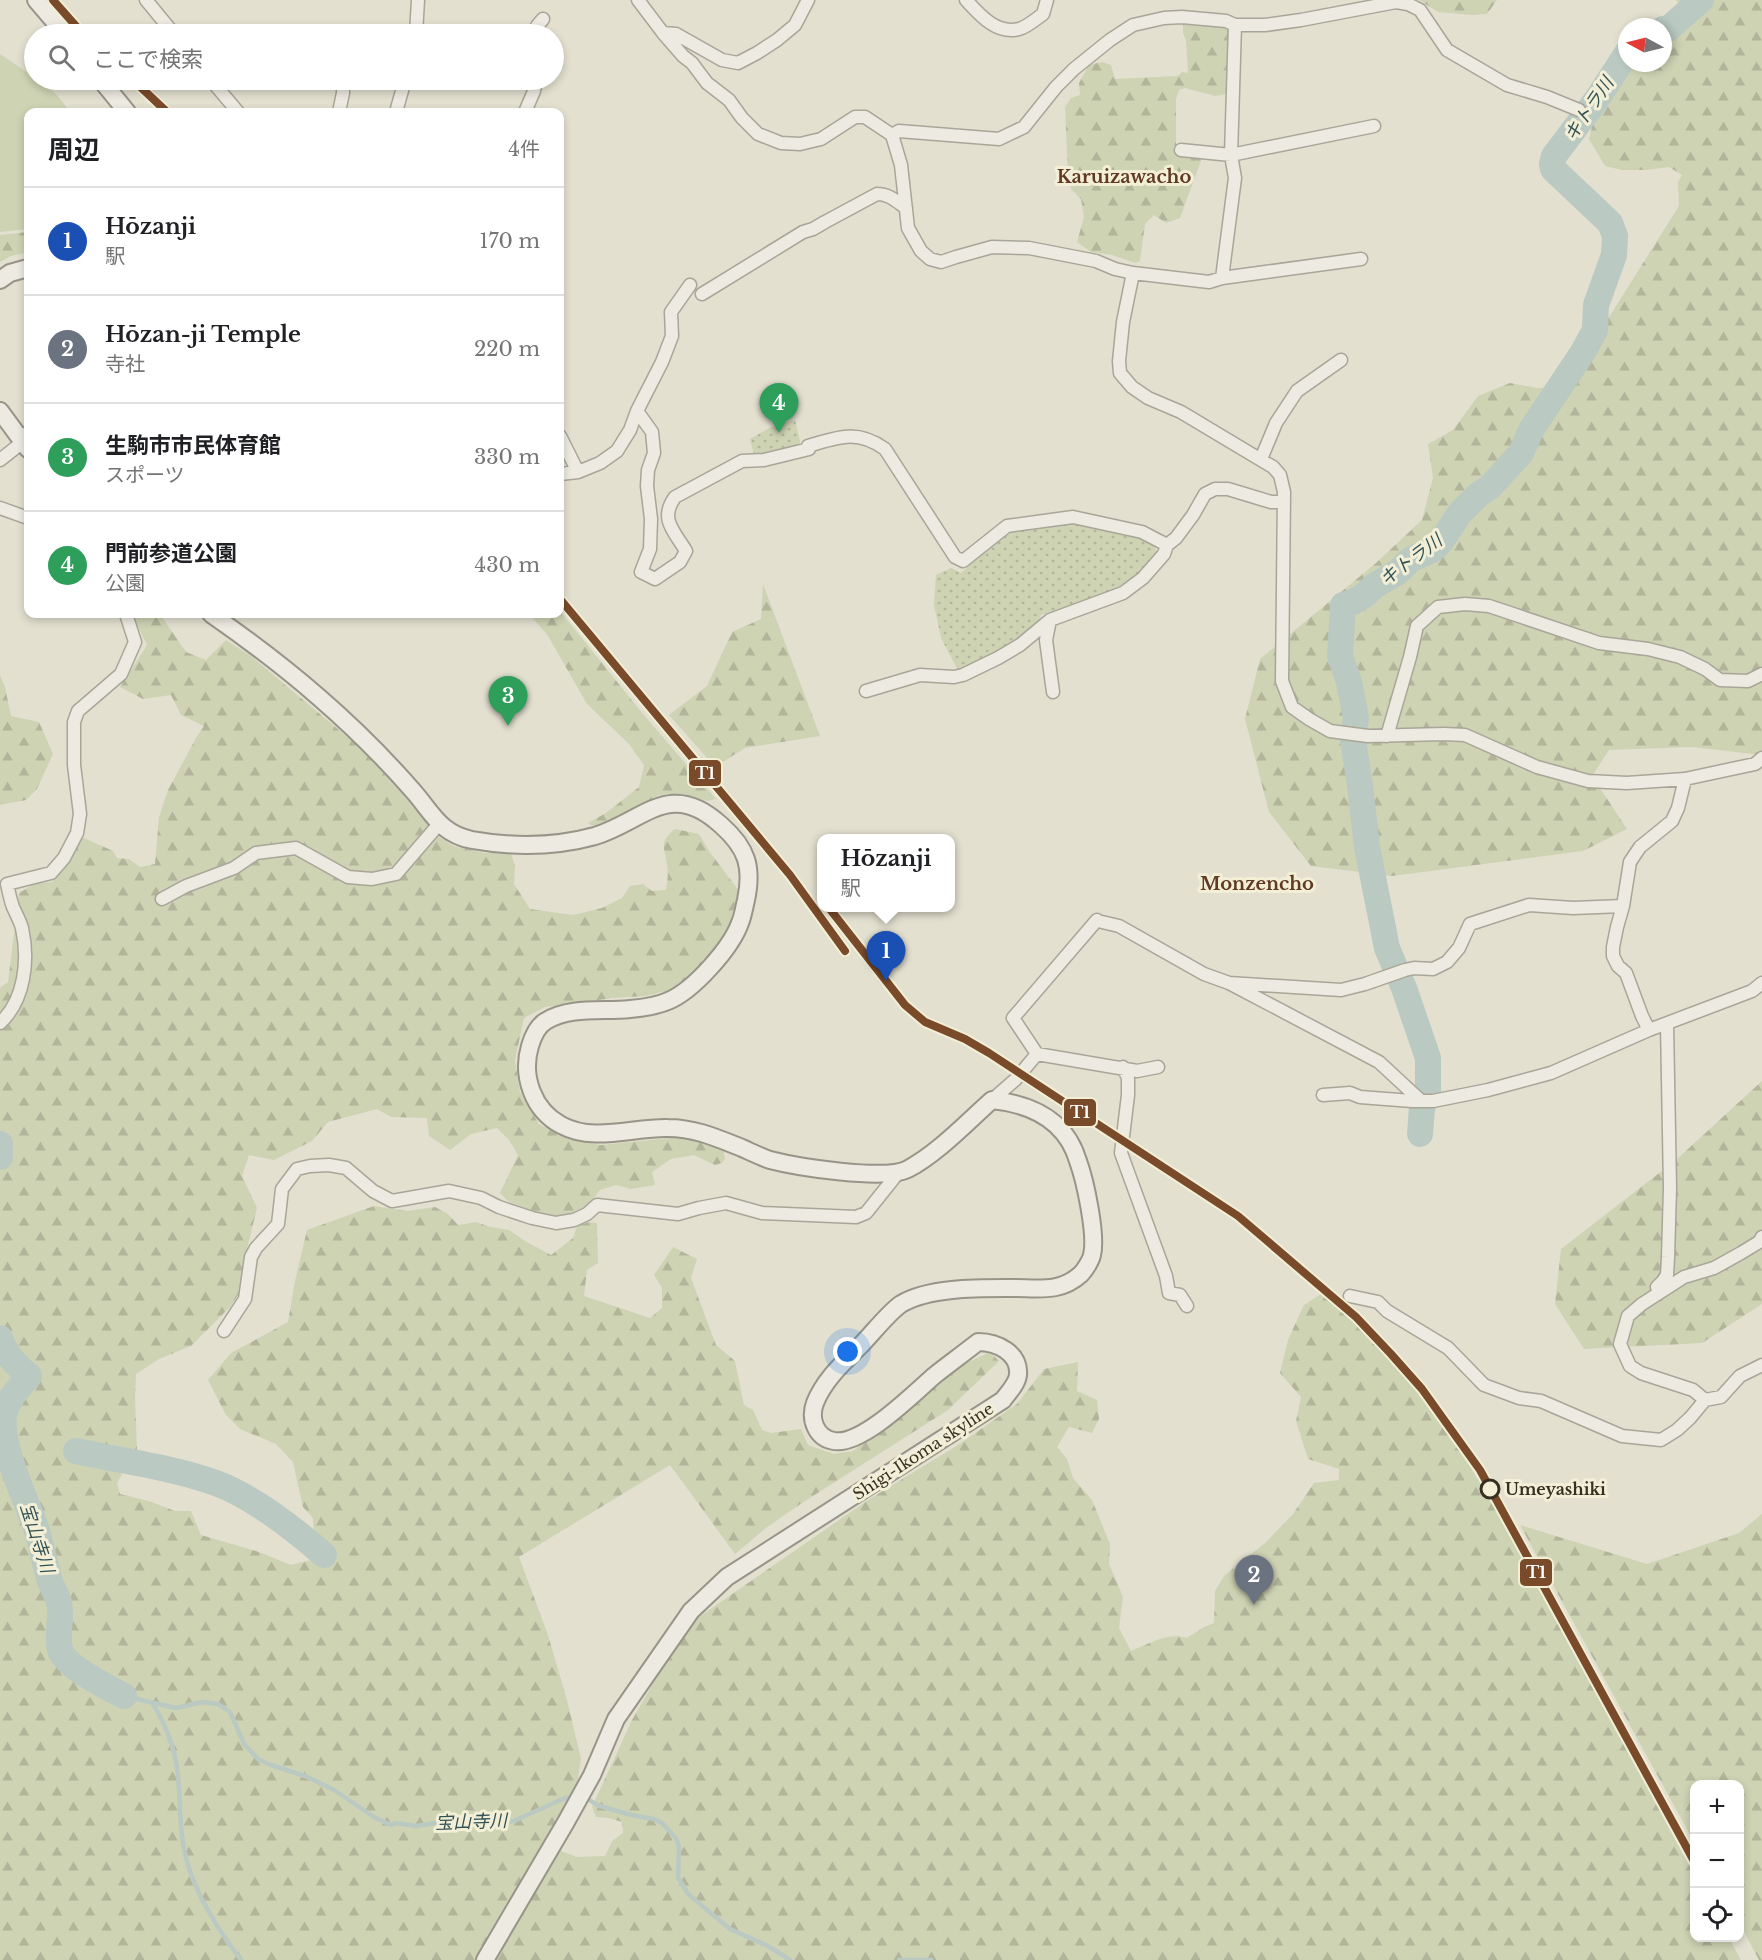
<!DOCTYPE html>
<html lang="ja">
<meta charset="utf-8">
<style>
body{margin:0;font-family:"Libre Baskerville","Noto Sans JP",serif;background:#f6f6f6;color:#202124}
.controls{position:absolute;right:18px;bottom:18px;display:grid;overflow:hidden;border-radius:12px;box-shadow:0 3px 9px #0003}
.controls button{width:54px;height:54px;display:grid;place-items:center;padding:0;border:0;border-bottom:2px solid #e0e0e0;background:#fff;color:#202124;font:30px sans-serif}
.compass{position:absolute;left:1618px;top:18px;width:54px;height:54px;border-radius:50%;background:#fff;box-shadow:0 3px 9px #0003;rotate:277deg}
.you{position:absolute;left:848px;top:1352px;width:21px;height:21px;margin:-15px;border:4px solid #fff;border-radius:50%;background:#1a73e8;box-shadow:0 0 0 9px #1a73e833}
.badge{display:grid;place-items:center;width:39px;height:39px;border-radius:50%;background:#736d5e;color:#fff;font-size:20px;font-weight:700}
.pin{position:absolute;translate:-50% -50px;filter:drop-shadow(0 2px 3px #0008)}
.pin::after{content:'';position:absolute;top:32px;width:21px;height:18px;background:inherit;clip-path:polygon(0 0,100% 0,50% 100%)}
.popup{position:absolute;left:817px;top:834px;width:138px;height:78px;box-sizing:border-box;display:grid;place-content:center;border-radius:12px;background:#fff;filter:drop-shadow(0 2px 4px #0005);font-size:20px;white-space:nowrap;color:#757577}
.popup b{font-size:22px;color:#202124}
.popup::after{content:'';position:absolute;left:50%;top:100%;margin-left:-12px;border:12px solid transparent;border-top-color:#fff}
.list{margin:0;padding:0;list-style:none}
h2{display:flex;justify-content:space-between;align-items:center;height:78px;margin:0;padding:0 24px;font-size:26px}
h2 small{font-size:20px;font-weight:400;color:#757577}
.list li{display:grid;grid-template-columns:39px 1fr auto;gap:18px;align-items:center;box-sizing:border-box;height:108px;padding:0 24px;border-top:2px solid #e0e0e0}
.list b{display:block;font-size:22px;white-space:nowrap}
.list p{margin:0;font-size:20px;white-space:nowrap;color:#757577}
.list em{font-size:20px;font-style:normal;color:#757577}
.icon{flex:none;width:33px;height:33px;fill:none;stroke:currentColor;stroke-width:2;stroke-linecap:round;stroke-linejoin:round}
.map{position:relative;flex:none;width:1762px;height:1960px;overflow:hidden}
.search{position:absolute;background:#fff;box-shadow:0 3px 9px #0003;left:24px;top:24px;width:540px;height:66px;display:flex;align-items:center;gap:15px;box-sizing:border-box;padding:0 21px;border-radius:33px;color:#757577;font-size:22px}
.panel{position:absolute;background:#fff;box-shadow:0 3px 9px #0003;left:24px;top:108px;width:540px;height:510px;border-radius:12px}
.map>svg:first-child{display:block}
.forest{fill:url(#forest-firs)}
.park{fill:url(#park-dots)}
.pitch{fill:#ced3b4}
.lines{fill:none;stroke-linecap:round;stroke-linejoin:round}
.stream{stroke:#bac9c2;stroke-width:4.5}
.river{stroke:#bac9c2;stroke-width:26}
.street-casing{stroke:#a9a598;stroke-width:15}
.secondary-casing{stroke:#989488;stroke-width:20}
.street{stroke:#eceae1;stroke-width:12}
.secondary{stroke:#eceae1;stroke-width:16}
.tram-1-casing{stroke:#f3efd7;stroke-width:12}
.tram-1{stroke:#7a4b2a;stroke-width:8}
.stop-dot{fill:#f3efd7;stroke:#372f21;stroke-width:3}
.labels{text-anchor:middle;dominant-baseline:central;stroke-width:6;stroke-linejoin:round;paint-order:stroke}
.street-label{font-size:16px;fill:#372f21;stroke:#f3efd7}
.stop-label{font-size:16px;font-weight:bold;fill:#372f21;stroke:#f3efd7;text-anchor:start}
.water-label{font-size:18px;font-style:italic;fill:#325255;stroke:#f3efd7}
.neighbourhood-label{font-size:18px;font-weight:bold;fill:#603a24;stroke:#f3efd7}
.line-badge{stroke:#f3efd7;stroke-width:2}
.badge-label{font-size:16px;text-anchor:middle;font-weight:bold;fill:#fff}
</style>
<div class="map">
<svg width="1762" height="1960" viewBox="0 0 1762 1960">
<defs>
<pattern id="forest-firs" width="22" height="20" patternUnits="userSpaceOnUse" patternTransform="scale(1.5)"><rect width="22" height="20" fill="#ced3b4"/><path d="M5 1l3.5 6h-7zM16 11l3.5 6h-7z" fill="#b2b59a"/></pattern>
<pattern id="park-dots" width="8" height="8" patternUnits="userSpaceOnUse" patternTransform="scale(1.5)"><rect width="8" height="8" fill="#ced3b4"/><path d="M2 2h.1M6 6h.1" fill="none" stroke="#b2b59a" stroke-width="1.8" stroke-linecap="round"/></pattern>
</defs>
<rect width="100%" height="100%" fill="#e3e0d0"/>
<path class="forest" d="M 1419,0 L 1497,0 L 1487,14 L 1472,15 L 1438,12 Z
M 1676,0 L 1762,0 L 1762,755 L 1692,747 L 1609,750 L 1592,776 L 1627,829 L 1583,851 L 1392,876 L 1311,866 L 1269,812 L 1245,719 L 1260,659 L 1376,563 L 1422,520 L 1433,478 L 1428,444 L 1453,430 L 1478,396 L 1510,383 L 1537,388 L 1565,387 L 1679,206 L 1678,182 L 1682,175 L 1669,167 L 1647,170 L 1622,170 L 1605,166 L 1589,139 L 1596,109 L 1627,62 L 1663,63 L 1663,32 L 1683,27 L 1680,5 Z
M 1183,23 C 1196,23 1219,21 1229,31 L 1227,94 L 1215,96 L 1185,88 L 1179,90 L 1176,99 L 1176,154 L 1202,158 L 1180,218 L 1166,223 L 1154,215 L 1145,224 L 1140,261 L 1135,263 L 1112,255 L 1091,252 L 1077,242 L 1084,217 L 1081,199 L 1071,189 L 1068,174 L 1065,107 L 1071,98 L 1080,95 L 1079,83 L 1089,65 L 1102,62 L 1111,65 L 1115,79 L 1178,76 L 1182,72 L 1188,73 L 1186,40 L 1183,33 Z
M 28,232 L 28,252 L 11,256 L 0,262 L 0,235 Z
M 763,584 L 820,736 L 745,748 L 715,767 L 669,715 L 707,686 L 732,632 L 761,619 Z
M 560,611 L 643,714 L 716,799 L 707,801 L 683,794 L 659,795 L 630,811 L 606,822 L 593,826 L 588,823 L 606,813 L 639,787 L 644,765 L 629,744 L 587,704 L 548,636 L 529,614 L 560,614 Z
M 132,614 L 160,614 L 186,652 L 206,660 L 226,640 L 252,657 L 358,746 L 411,803 L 438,836 L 453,846 L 471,850 L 485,853 L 511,853 L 515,866 L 514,884 L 530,909 L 573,915 L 602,908 L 622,898 L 630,886 L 643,884 L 652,891 L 666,890 C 667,882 669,873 667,865 C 665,847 658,843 675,829 L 699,834 L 709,851 L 739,891 L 729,925 L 719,945 L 692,974 L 670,990 L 645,996 L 613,998 L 545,1007 L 524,1018 L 515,1060 L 520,1092 L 539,1124 L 568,1139 L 601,1145 L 678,1137 L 700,1140 L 723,1148 L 725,1158 L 722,1163 L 715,1165 L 694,1155 L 671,1159 L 652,1172 L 655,1185 L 631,1189 L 616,1185 L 600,1190 L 588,1206 L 565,1215 L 543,1215 L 508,1201 L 500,1193 L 518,1155 L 509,1140 L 497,1128 L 471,1134 L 450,1150 L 429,1136 L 427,1118 L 391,1117 L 377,1109 L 328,1122 L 312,1141 L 274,1160 L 249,1155 L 242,1176 L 257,1208 L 244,1261 L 241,1290 L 231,1306 L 191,1346 L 159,1359 L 136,1374 L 135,1398 L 137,1449 L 117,1483 L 120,1494 L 149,1501 L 175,1511 L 191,1511 L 201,1535 L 259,1552 L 291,1565 L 315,1559 L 313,1518 L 303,1507 L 293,1462 L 276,1444 L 240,1429 L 226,1415 L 208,1380 L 231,1353 L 288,1322 L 295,1281 L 307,1230 L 374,1206 L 407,1211 L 435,1207 L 448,1214 L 458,1225 L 476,1222 L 490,1227 L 509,1230 L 525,1241 L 551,1255 L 573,1238 L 577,1226 L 589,1222 L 597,1223 L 598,1263 L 587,1270 L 584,1296 L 650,1318 L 662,1308 L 662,1288 L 654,1275 L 673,1247 L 697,1259 L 691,1278 L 716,1345 L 735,1361 L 744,1405 L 753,1410 L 762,1430 L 771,1433 L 801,1429 L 808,1445 L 834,1454 L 853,1451 L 922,1395 L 947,1372 L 990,1352 L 999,1361 L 948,1410 L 802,1503 L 766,1528 L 735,1554 L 670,1465 L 519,1557 L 548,1635 L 567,1700 L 581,1759 L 577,1785 L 545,1845 L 577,1857 L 605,1856 L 612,1841 L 623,1833 L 622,1822 L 609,1818 L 596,1817 L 592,1807 L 632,1720 L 668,1657 L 696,1619 L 868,1500 L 958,1445 L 1017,1404 L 1044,1369 L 1078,1362 L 1077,1391 L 1097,1400 L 1099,1419 L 1092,1433 L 1069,1427 L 1057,1447 L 1067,1459 L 1073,1478 L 1092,1500 L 1110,1544 L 1109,1564 L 1123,1597 L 1119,1628 L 1131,1651 C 1150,1644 1166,1632 1187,1638 L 1204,1627 L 1214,1623 L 1215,1591 L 1224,1576 L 1265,1543 L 1293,1514 L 1314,1483 L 1339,1480 L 1339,1469 L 1308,1459 L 1296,1421 L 1301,1397 L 1280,1373 L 1288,1340 L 1304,1305 L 1321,1294 L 1358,1325 L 1396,1363 L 1443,1422 L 1504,1522 L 1694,1874 L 1694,1938 L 1729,1938 L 1741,1960 L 0,1960 L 0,988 L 8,982 L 19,893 L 34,884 L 52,882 L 64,869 L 82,837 L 113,851 L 117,858 L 129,859 L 140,867 L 155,864 L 159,817 L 168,790 L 196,738 L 204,726 L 181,715 L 171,695 L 143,699 L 120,687 L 147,645 Z
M 0,675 L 5,687 L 11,716 L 39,722 L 53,754 L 37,789 L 26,800 L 0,805 Z
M 1762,1081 L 1762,1304 L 1702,1343 L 1584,1349 L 1555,1304 L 1561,1249 L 1676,1160 Z
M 1762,1514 L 1762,1960 L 1759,1960 L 1740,1924 L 1740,1784 L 1694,1784 L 1694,1842 L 1520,1525 L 1647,1564 L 1739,1533 Z"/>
<path class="park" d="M 795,420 L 801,446 L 754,455 L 750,439 L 771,427 Z
M 1078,523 L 1105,528 L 1150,541 L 1157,551 L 1155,560 L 1140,575 L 1135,574 L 1134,582 L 1121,589 L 1041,615 C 1032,642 984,662 960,674 L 941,638 L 934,605 L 936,575 L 951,568 L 961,573 C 975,560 990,542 1007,533 C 1027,523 1056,525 1078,523 Z"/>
<path class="pitch" d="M 0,54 L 34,77 L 34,80 C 50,83 61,100 70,112 L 28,112 L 28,229 L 0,232 Z"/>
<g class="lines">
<path class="stream" d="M 124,1696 L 176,1708 L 202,1702 L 218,1704 L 230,1712 L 244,1744 L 258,1759 L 271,1765 L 305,1776 L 334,1790 L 374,1817 L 391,1825 L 396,1823 L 416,1826 L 448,1821 L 490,1825 L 514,1821 L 565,1798 L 576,1798
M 152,1703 C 158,1711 161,1718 165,1727 C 186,1773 175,1809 185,1854 C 193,1890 219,1931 241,1960
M 584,1799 L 588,1799 L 597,1805 L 631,1815 L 654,1819 L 662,1823 L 676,1838 L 679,1847 L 678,1877 L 688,1894 L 730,1929 L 768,1946 L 790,1960
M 899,1960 L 931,1960"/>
<path class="river" d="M 1663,29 L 1668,29 L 1701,0
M 1420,1134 L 1422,1108 L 1428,1093 L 1428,1058 L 1404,988 L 1387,948 L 1367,847 L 1360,785 L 1353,741 L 1356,718 L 1349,682 L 1340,656 L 1343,605 L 1353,602 L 1365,595 L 1374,586 L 1398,572 L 1410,560 L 1432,550 L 1440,543 L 1460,513 L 1478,495 L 1490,487 L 1521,453 L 1531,430 L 1583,352 L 1595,330 L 1596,305 L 1614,255 L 1615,236 L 1610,223 L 1553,169 L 1552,164 L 1554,156 L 1597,99 L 1627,53
M 0,1144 L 0,1157
M 0,1338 C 5,1354 16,1365 29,1376 C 19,1388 8,1399 4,1414 C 0,1448 25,1496 36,1528 C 42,1545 44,1563 50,1581 C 52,1588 57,1595 59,1602 C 63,1618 55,1637 61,1652 C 68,1668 109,1688 124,1696
M 76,1451 C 122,1461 171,1467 216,1483 C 254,1497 293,1528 324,1555"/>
<defs>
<path id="street" d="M 146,0 L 174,34
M 638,0 L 663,33 L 676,34 L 722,60 L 738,63 L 757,53 L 777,40 L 795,25 L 808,0
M 966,0 C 979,14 996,35 1019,29 C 1027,27 1036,19 1043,14 L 1047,0
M 663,33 L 683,56 L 692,63 L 707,83 L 729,100 L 742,118 L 758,134 L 781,143 L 800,144 L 821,139 L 855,117 L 865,117 L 892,135 L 901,165 L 908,228 L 921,251 L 930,259 L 941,262 L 956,257 L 992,247 L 1029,248 L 1096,261 L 1115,269 L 1133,273 L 1209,282 L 1222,278 L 1361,259
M 416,34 L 418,0
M 537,34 L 537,26 L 543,19
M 211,80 L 238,112
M 339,112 L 343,93 L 343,80
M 396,112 L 405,80
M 525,112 L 534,91 L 536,80
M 892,135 L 899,131 L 999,139 L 1024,127 L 1056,87 L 1074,69 L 1110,40 L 1133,25 L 1164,18 L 1182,17 L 1226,21 L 1235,25 L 1265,25 L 1301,20 L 1396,2 L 1408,4 L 1420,10 L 1447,50 L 1507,85 L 1547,97 L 1579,110
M 1181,150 L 1231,155 L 1374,126
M 1133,273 L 1123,322 L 1119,361 L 1120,373 L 1132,387 L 1148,398 L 1181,412 L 1273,467 L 1280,475 L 1284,492 L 1282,681 L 1292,707 L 1309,719 L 1330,731 L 1368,736 L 1444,734 L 1465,735 L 1537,767 L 1588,781 L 1627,783 L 1685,779 L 1755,764 L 1762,758
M 1222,278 L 1235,178 L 1231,155 L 1235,25
M 702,294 L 803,232 L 813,229 L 825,222 L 877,194 C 889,194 896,201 906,208
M 637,411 L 652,432 L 654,453 L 648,470 L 647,486 L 651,519 L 650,549 L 641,572 L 655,579 L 680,562 L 686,551 C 674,531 659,519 675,497 L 742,461 L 764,460 L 809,449
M 560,436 L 578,472
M 808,446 C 839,437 857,429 885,449 L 955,557 L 963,561 L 1007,526 L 1073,517 L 1142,532 L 1167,545
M 1261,459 L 1276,423 L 1297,391 L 1341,360
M 0,460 L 24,441 L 28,432
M 560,474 L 578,472 L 600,463 L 617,451 L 630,430 L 637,411 L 662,362 L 672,336 L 671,312 L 690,285
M 0,508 L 28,518
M 1050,620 L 1046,640 L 1053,692
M 866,691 L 920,675 L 954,677 L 963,675 L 998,658 L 1020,645 L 1050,620 L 1123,593 L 1143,578 L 1164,554 L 1167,545 L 1176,538 L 1193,515 L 1205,494 L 1215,489 L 1228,489 L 1271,502 L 1283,502
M 1387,736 L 1410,657 L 1417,626 L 1438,607 L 1465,604 L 1489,606 L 1599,643 L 1648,649 L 1680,657 L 1705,669 L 1720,680 L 1748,681 L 1762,674
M 162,899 L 186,886 L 234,868 L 256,853 L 296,848 L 348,877 L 372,879 L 396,874 L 439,824
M 1102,922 L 1119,926 L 1204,974 L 1229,983 L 1379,1062 L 1420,1100
M 1229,983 L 1341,990 L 1365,984 L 1405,970 L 1414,968 L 1433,969 L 1447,962 L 1459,948 L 1470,924 L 1529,905 L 1573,908 L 1623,906
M 0,1023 C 25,1000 29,960 22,928 C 20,921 16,914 13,907 C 10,899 9,892 7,884 L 51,873 L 64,858 L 77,833 L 80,814 L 74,765 L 74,722 L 78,711 L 121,674 L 135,642 L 126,614
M 1649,1030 L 1642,1016 L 1626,973 L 1618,966 L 1613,956 L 1613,947 L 1617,927 L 1623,906 L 1630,862 L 1640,847 L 1672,821 L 1678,808 L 1685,779
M 1037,1054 L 1137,1071 L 1158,1067
M 1123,1067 L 1128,1078 L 1128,1095 L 1121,1153 L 1166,1276 L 1169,1293 L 1180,1295 L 1187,1306
M 1323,1095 L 1350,1093 L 1360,1097 L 1412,1101 L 1433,1101 L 1488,1090 L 1551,1073 L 1649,1030 L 1752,991 L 1762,983
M 992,1100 L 1016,1079 L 1037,1054 L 1013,1018 L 1097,920
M 1659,1292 L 1657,1287 L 1663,1281 L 1667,1275 L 1668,1257 L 1670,1188 L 1667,1024
M 1350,1296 L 1378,1302 L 1387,1311 L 1448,1348 L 1484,1385 L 1519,1398 L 1541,1401 L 1622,1436 L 1661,1440 L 1677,1430 L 1690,1418 L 1705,1400 L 1721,1397 L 1740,1376 L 1762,1365
M 224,1331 L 245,1299 L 251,1257 L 256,1248 L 278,1224 L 282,1189 L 297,1169 L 310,1166 L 329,1165 L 346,1168 L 373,1191 L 392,1201 L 449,1191 L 481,1198 L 499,1207 L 532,1218 L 556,1223 L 574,1220 L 587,1214 L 597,1205 L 678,1214 L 699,1208 L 726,1203 L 762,1213 L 856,1217 L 866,1213 L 898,1173
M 1705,1400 L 1693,1390 L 1641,1373 L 1630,1366 L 1620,1344 L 1628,1316 L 1642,1304 L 1684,1277 L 1714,1268 L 1741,1253 L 1759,1242 L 1762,1237"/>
<path id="secondary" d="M 36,0 L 65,34
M 101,80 L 127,112
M 0,280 L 10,273 L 28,268
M 0,411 L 28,449
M 211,614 C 287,667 353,722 414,792 C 433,814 441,834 472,840 C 512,847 555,847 595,836 C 644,821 670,778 721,825 C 747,848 753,867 746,900 C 744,908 743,916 740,923 C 731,948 693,991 668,1001 C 657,1006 641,1008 630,1009 C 603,1012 571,1006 546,1021 C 537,1026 533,1036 530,1046 C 521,1076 533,1110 561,1125 C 594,1143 633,1127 668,1128 C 695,1128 717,1138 742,1148 C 751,1152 761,1157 770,1160 C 797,1167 885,1181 908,1169 C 938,1153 966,1123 992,1100 C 1031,1104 1066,1120 1078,1161 C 1085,1180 1097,1235 1092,1255 C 1091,1260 1085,1270 1081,1274 C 1060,1293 1039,1288 1013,1288 C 980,1288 929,1287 901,1304 C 889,1312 871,1335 860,1346 C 843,1363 824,1380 815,1403 C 809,1419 816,1438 834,1441 C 862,1446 914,1393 935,1375 C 949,1364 964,1353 978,1342 C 997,1342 1020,1353 1018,1375 C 1017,1384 1008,1393 1003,1400 L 727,1577 L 691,1611 L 616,1719 L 592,1775 L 566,1822 L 485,1960"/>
</defs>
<use href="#street" class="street-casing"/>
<use href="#secondary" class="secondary-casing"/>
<use href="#street" class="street"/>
<use href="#secondary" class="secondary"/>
<defs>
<path id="tram-1" d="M 53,0 L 83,34
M 133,80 L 167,112
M 560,599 L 790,875 L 845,951
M 829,908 L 905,1005 L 925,1022 L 965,1039 L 989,1053 L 1238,1216 L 1356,1317 L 1391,1354 L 1422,1389 L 1480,1470 L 1694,1861"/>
</defs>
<use href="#tram-1" class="tram-1-casing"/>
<use href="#tram-1" class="tram-1"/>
</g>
<circle class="stop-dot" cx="1490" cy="1489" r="9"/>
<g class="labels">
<g class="street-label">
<text transform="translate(923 1451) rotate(-33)">Shigi-Ikoma skyline</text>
</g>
<g class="stop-label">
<text x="1505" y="1489">Umeyashiki</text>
</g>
<g class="water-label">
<text transform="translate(1589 109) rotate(-56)">キトラ川</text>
<text transform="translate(1411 560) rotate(-37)">キトラ川</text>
<text transform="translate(37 1538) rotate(72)">宝山寺川</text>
<text transform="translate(471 1822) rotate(-2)">宝山寺川</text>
</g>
<g class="neighbourhood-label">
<text x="1124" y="177">Karuizawacho</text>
<text x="1257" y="884">Monzencho</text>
</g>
</g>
<g class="line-badge">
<rect x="688" y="759" width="34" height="28" rx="6" fill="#7a4b2a"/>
<rect x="1063" y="1098" width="34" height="29" rx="6" fill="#7a4b2a"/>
<rect x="1519" y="1558" width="34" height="29" rx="6" fill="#7a4b2a"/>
</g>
<g class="badge-label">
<text x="705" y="779">T1</text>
<text x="1080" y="1118">T1</text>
<text x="1536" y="1578">T1</text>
</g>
</svg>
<div class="controls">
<button>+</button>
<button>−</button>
<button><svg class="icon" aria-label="locate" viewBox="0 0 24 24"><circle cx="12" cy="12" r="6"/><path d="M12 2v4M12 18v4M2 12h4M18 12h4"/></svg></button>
</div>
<svg class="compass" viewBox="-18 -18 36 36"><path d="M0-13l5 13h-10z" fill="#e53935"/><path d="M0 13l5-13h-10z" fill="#757577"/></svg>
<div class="you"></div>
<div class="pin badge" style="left:886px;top:981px;background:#1a4fb4">1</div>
<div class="popup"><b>Hōzanji</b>駅</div>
<div class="pin badge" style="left:1254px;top:1605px;background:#6b7280">2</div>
<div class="pin badge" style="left:508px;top:726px;background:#2e9e5b">3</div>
<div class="pin badge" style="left:779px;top:433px;background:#2e9e5b">4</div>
<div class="search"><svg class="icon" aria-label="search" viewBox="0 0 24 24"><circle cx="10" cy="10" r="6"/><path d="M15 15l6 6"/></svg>ここで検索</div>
<section class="panel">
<h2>周辺<small>4件</small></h2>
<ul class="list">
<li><span class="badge" style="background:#1a4fb4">1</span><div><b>Hōzanji</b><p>駅</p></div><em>170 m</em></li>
<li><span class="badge" style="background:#6b7280">2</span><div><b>Hōzan-ji Temple</b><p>寺社</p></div><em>220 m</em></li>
<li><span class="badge" style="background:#2e9e5b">3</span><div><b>生駒市市民体育館</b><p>スポーツ</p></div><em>330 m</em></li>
<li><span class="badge" style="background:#2e9e5b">4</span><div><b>門前参道公園</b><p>公園</p></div><em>430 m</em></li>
</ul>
</section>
</div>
